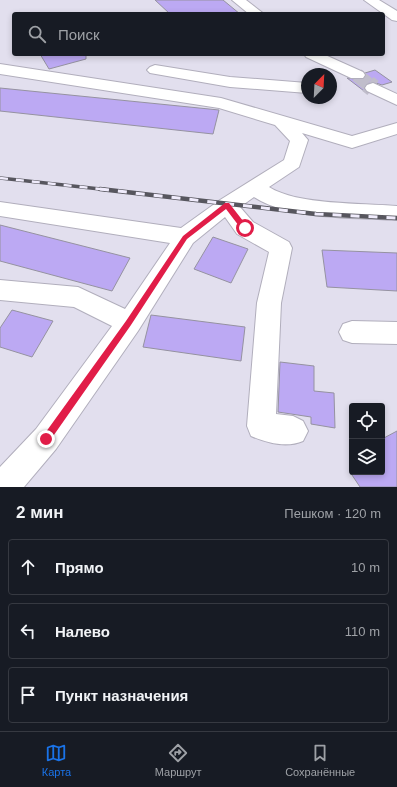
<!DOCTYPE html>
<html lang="ru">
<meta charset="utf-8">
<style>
body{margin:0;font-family:Helvetica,sans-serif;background:#242831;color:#f1f3f6}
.controls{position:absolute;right:12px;bottom:12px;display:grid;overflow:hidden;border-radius:4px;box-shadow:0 2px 6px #0003}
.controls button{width:36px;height:36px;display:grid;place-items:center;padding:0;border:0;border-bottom:1px solid #363941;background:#171b24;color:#f1f3f6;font:20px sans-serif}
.compass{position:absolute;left:301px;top:68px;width:36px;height:36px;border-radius:50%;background:#171b24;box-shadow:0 2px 6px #0003;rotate:24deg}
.stop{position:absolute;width:12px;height:12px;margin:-9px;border:3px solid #e11d48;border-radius:50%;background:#fff}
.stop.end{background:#e11d48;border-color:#fff;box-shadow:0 1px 4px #0008}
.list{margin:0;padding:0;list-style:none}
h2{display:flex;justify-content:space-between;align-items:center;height:52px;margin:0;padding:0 16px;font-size:17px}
h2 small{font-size:13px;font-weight:400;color:#9ea1a6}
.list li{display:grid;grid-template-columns:26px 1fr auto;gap:12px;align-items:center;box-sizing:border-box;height:56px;margin:0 8px 8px;padding:0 8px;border:1px solid #363941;border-radius:4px}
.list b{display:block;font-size:15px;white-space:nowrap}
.list em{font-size:13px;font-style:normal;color:#9ea1a6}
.icon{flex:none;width:22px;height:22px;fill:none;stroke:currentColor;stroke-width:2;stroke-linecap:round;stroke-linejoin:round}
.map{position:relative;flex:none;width:397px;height:487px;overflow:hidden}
.search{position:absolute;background:#171b24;box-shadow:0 2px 6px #0003;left:12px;right:12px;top:12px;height:44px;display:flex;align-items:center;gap:10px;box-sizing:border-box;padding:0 14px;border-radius:4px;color:#9ea1a6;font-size:15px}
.sheet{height:244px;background:#171b24}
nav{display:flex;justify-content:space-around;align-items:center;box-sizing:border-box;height:56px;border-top:1px solid #363941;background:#171b24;font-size:11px;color:#9ea1a6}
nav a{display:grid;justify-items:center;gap:2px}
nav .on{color:#1a73e8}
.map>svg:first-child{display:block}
.building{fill:#bca9f3;stroke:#9592a0}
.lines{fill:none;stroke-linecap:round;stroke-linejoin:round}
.minor-tunnel-far1{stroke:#c0bdcb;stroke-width:14;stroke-dasharray:14 7;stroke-linecap:butt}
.minor-tunnel{stroke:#c0bdcb;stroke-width:18;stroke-dasharray:18 9;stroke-linecap:butt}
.minor-casing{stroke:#b1aebc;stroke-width:2}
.minor{fill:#fff;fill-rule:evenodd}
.rail-far1-casing{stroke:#57565e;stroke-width:3.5}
.rail-casing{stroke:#57565e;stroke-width:4.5}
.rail-far1{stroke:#f0ecfc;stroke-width:2.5;stroke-dasharray:8;stroke-linecap:butt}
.rail{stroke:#f0ecfc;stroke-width:3;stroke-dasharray:9;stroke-linecap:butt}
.route{fill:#e11d48}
</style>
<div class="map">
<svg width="397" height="487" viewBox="0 0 397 487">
<rect width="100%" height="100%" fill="#e2dfee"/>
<path class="building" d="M 155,0 L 223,0 L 240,14 L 170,14 Z
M 40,54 L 86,54 L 86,59 L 49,69 Z
M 375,70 L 392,82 L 382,85 L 373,82 L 366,84 L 364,91 L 347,78 L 363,80 L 366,76 L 365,73 Z
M 0,88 L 219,110 L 213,134 L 0,111 Z
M 0,225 L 130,258 L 112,291 L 0,261 Z
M 213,237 L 248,249 L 231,283 L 194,269 Z
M 322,250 L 397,253 L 397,291 L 327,287 Z
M 12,310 L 53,321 L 32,357 L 0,347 L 0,328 Z
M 151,315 L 245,327 L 241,361 L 143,347 Z
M 280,362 L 314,366 L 314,391 L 334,393 L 335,428 L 311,424 L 311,417 L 278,412 Z
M 397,431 L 397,487 L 360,487 L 350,472 L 382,472 L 382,439 Z"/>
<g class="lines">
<path class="minor-tunnel-far1" d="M 357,75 L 369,85"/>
<path class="minor-tunnel" d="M 368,84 L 373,88"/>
<defs>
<path id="minor" d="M 232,0 L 246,0 L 264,14 L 249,14 Z
M 364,0 L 379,0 L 397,11 L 397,21 L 392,20 Z
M 304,54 L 323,54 L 363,72 L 365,75 L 363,78 L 351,78 L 306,57 Z
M 0,64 L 221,98 L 352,136 L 397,123 L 397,134 L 352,148 L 302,133 L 308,140 L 299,167 L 269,187 C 297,205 362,203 397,206 L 397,220 C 355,217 289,220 254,197 L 240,207 L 253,222 L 289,242 L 292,248 L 281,303 L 276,414 L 293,416 L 303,421 L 308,431 L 303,441 C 287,448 267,443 251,436 L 247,426 L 257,303 L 269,252 L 237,234 L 225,217 L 193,243 L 138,331 L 56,449 L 24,487 L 0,487 L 0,467 L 36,429 L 112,326 L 74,307 L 0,300 L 0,280 L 78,287 L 125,309 L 170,243 L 0,216 L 0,202 L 181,228 L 220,200 L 284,160 L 290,141 L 275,125 L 219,108 L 0,74 Z
M 155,65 L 230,77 L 307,83 L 307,93 L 230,87 L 150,73 L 147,70 L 150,67 Z
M 373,83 L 397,94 L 397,105 L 367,91 L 365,88 L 367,85 Z
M 352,321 L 397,322 L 397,344 L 352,343 L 343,340 L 339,332 L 343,324 Z"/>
</defs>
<use href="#minor" class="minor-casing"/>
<use href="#minor" class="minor"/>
<defs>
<path id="rail-far1" d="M 0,178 L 109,190"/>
<path id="rail" d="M 100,189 L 316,214 L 397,218"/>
</defs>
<use href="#rail-far1" class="rail-far1-casing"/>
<use href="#rail" class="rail-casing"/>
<use href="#rail-far1" class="rail-far1"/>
<use href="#rail" class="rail"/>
</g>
<path class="route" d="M 225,203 L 229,203 L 247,226 L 247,230 L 242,230 L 226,209 L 187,239 L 131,325 L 49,442 L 43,442 L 43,436 L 126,321 L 183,236 Z"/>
</svg>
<div class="controls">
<button><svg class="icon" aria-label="locate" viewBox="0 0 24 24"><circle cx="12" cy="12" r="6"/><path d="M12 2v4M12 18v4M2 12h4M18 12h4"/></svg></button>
<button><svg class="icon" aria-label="layers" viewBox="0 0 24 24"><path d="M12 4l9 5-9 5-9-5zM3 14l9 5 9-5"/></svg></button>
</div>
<svg class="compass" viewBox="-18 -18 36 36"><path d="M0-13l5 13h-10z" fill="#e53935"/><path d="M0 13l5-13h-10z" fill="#9ea1a6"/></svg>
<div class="stop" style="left:245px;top:228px"></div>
<div class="stop end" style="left:46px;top:439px"></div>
<div class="search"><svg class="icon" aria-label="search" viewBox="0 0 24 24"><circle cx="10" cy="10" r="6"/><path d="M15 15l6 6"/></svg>Поиск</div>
</div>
<section class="sheet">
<h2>2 мин<small>Пешком · 120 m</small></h2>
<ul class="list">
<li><svg class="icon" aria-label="ahead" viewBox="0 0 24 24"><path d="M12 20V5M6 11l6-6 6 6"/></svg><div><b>Прямо</b></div><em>10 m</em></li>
<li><svg class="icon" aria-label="left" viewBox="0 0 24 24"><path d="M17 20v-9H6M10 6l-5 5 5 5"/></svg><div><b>Налево</b></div><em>110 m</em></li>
<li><svg class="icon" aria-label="arrive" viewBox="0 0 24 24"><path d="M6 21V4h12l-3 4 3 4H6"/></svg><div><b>Пункт назначения</b></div></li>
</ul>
</section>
<nav>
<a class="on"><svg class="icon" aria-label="map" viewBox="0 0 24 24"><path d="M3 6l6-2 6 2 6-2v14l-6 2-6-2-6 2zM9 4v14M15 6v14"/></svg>Карта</a>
<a><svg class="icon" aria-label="directions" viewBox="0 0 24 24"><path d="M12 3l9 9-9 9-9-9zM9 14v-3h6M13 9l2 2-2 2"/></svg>Маршрут</a>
<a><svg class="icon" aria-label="saved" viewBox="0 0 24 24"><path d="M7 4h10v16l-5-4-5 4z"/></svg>Сохранённые</a>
</nav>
